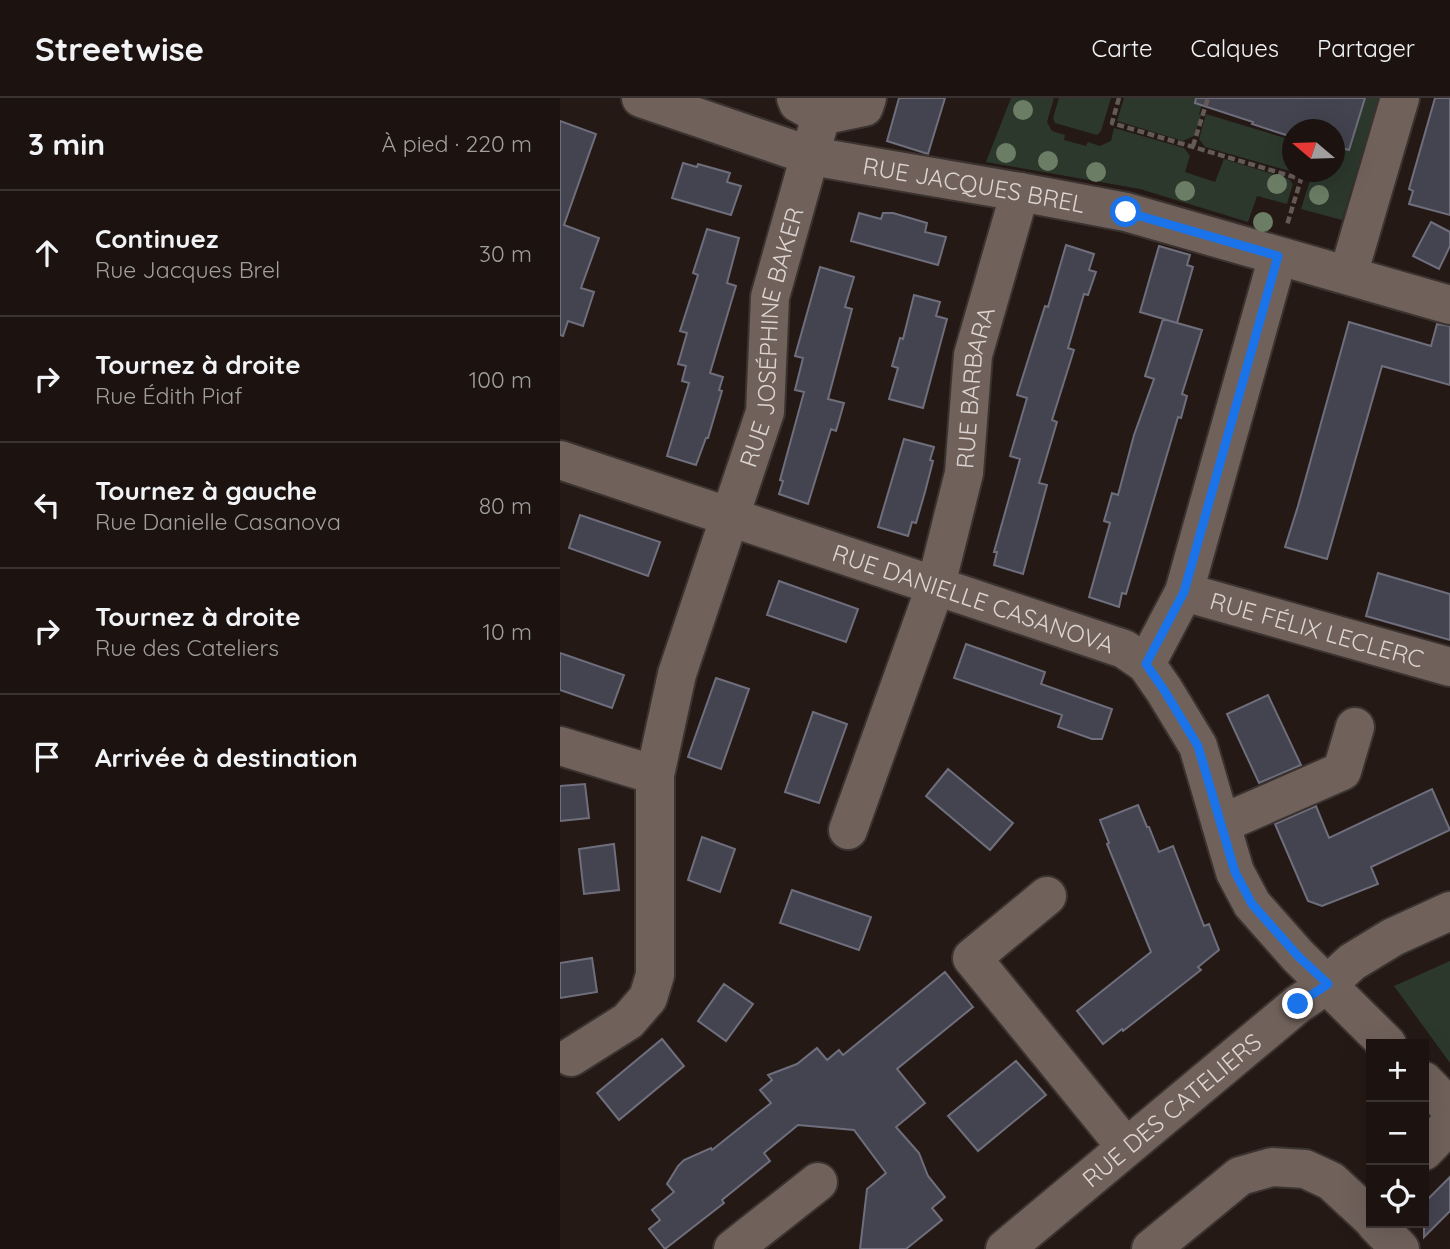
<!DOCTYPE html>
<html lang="fr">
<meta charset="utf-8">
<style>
body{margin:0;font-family:Quicksand,sans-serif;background:#251c19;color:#f1f3f6}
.controls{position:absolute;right:21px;bottom:21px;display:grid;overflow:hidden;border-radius:0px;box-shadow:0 7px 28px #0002}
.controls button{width:63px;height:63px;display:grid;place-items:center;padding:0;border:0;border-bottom:2px solid #3a3230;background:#1c1310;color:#f1f3f6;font:35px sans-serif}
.compass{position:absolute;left:722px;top:21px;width:63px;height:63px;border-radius:50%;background:#1c1310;box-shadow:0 7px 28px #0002;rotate:289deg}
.stop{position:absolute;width:21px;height:21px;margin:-16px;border:5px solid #1a73e8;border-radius:50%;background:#fff}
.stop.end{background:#1a73e8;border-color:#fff;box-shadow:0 2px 7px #0008}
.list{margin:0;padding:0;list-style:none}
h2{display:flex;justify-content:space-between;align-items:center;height:91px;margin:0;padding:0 28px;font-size:30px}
h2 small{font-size:23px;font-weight:400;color:#a09e9f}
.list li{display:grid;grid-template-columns:46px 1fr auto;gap:21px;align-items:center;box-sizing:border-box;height:126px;padding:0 28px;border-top:2px solid #3a3230}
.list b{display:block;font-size:26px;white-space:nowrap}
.list p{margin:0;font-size:23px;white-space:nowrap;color:#a09e9f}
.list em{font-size:23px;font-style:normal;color:#a09e9f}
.icon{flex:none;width:38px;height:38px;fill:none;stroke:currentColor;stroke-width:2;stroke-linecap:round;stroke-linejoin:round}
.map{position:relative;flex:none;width:890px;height:1151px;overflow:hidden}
header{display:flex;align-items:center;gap:42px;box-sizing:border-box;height:98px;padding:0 35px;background:#1c1310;border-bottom:2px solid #3a3230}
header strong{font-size:33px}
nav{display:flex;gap:38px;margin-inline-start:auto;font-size:24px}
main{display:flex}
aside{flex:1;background:#1c1310}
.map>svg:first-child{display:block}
.green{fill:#2b382b}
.building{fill:#444451;stroke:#6e6e7c;stroke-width:2}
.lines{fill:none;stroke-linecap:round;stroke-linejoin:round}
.minor-casing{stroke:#3b3330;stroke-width:42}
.path{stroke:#635955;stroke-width:4.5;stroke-dasharray:7 3.5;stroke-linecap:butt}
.minor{stroke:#70615b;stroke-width:38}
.tree{fill:#6b7d64}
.route{stroke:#1a73e8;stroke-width:9}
.labels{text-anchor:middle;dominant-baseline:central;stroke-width:5;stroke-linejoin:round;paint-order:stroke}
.street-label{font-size:24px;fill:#dcd4d0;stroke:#0b0605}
</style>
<header>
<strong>Streetwise</strong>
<nav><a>Carte</a><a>Calques</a><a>Partager</a></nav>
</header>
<main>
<aside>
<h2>3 min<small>À pied · 220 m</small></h2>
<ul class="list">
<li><svg class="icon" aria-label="ahead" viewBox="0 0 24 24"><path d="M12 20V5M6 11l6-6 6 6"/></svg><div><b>Continuez</b><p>Rue Jacques Brel</p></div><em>30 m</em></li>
<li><svg class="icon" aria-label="right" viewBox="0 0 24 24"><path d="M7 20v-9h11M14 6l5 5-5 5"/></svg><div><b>Tournez à droite</b><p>Rue Édith Piaf</p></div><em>100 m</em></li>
<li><svg class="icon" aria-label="left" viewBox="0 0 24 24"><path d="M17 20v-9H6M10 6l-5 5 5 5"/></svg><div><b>Tournez à gauche</b><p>Rue Danielle Casanova</p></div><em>80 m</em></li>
<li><svg class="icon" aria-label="right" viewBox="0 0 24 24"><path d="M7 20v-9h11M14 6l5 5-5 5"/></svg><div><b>Tournez à droite</b><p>Rue des Cateliers</p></div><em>10 m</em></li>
<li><svg class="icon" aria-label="arrive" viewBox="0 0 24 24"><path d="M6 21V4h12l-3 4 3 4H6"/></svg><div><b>Arrivée à destination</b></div></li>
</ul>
</aside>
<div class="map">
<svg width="890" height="1151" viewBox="0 0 890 1151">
<rect width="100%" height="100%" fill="#251915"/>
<path class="green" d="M 451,0 L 494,0 L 487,24 L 492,33 L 505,37 L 504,42 L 526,48 L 528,44 L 540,48 L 551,43 L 554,30 L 624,50 L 630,58 L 625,74 L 655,84 L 664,61 L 729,81 L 733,86 L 727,106 L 697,98 L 688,124 L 580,91 L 426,64 Z
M 499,0 L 551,0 L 541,33 L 537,37 L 495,25 L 493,20 Z
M 564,0 L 644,0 L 639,16 L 641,18 L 634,38 L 623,43 L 557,23 Z
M 805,0 L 819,0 L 782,122 L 741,111 L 751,79 L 645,49 L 639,41 L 646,16 L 728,41 L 730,34 L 732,35 L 732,74 L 774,74 L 775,48 L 789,52 Z
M 890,863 L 890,965 L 834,888 Z"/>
<path class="building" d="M 339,0 L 385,0 L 368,56 L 327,43 Z
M 636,0 L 805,0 L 789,52 L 774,48 L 774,32 L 732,32 L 732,35 L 730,34 L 729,38 L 692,26 L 693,24 L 635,5 Z
M 875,0 L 890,0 L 890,117 L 849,106 L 853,93 L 849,91 Z
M 0,23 L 36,36 L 4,127 L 39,140 L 21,190 L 34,194 L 23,228 L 8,223 L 3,238 L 0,237 Z
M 123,65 L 137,69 L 138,66 L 170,75 L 167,84 L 181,88 L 171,117 L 112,100 Z
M 299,115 L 321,121 L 323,115 L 333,115 L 367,125 L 365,134 L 386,139 L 378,167 L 291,143 Z
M 871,124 L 890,134 L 890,148 L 879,171 L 853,158 Z
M 147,131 L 179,140 L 167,185 L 176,188 L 150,275 L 163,279 L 159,292 L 162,293 L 148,340 L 146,340 L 136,367 L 107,358 L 129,285 L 122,283 L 126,268 L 118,266 L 127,235 L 120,233 L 138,177 L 133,175 Z
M 506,147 L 534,156 L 529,172 L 536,174 L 528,197 L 524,196 L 508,250 L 514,252 L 492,322 L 497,324 L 479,385 L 487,387 L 463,476 L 434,467 L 437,454 L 434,454 L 460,361 L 450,358 L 467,300 L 457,297 L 485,208 L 488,209 Z
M 599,148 L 630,157 L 627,167 L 633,169 L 617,225 L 580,214 Z
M 260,169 L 294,179 L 285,209 L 292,211 L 268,301 L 284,305 L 276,333 L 271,331 L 248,406 L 219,396 L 223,383 L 220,382 L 244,294 L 235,292 L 243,260 L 235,258 Z
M 354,197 L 380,204 L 376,218 L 387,221 L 363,310 L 329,301 L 338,270 L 332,268 L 340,240 L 343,241 Z
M 603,221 L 642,232 L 622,296 L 627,298 L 621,320 L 618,319 L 566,496 L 562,495 L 559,509 L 529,499 L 550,425 L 544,423 L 552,395 L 558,397 L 574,337 L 594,281 L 585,278 Z
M 789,224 L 871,248 L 877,226 L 890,228 L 890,287 L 822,268 L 767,461 L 725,449 L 738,408 Z
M 344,341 L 374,349 L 370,362 L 373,363 L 365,394 L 356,425 L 352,424 L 348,438 L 318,429 Z
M 20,417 L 100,444 L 88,478 L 9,450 Z
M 818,475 L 890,496 L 890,542 L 806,518 Z
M 219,483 L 298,511 L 286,544 L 207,517 Z
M 406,546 L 485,574 L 481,586 L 552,611 L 542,641 L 532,641 L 498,629 L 502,617 L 394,580 Z
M 0,555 L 64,577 L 52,610 L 0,592 Z
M 156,580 L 189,591 L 161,671 L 128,659 Z
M 708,597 L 741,667 L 699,685 L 667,616 Z
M 253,614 L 287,626 L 259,705 L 225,694 Z
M 388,671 L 453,725 L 430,752 L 366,698 Z
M 25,686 L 29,720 L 0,723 L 0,688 Z
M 872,691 L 890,732 L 811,769 L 818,786 L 762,808 L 748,803 L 715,726 L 756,708 L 769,740 Z
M 578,707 L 587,729 L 589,729 L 599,754 L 613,748 L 644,828 L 649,826 L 659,852 L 638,869 L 641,872 L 563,933 L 562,931 L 543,946 L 517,913 L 591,854 L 547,746 L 549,745 L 540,722 Z
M 142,739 L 175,751 L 160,794 L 128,782 Z
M 54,746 L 59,792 L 24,796 L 19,751 Z
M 232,792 L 311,819 L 299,852 L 220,825 Z
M 32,860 L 37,894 L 0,900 L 0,865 Z
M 385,874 L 413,909 L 337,971 L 365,1005 L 336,1029 L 359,1055 L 368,1078 L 385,1099 L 372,1110 L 382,1122 L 346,1151 L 300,1151 L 307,1091 L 326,1075 L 294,1032 L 238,1027 L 204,1055 L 210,1063 L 162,1102 L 164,1105 L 105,1151 L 89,1131 L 100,1122 L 92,1112 L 114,1094 L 107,1086 L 118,1068 L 124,1062 L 151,1050 L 152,1052 L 211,1005 L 200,992 L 212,982 L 208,977 L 237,966 L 257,950 L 267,962 L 279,952 L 283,957 Z
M 164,886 L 193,906 L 166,943 L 138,923 Z
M 102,941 L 124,968 L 59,1022 L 37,995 Z
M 456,963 L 486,997 L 418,1053 L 388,1018 Z
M 890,1079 L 890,1113 L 864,1139 L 864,1105 Z"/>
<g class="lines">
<defs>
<g id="minor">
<path id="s1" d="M 81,0 L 251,58 L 460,94 L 566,114 L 890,207"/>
<path d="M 236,0 L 238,5 L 261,18 L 304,9 L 307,0"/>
<path d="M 788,177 L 840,0"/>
<path id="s2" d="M 0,362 L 564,551 L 586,566 L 604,592 L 638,648 L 675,774 L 692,806 L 738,858 L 827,946"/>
<path id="s3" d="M 624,494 L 890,569"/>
<path d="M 586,566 L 624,494 L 718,158"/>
<path d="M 0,648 L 95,677"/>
<path d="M 661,726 L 782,673 L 795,629"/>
<path id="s4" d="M 288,732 L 376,487 L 404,375 L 413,257 L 460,94"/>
<path d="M 487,798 L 412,860 L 566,1049"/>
<path id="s5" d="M 11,959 L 68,923 L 88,900 L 95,877 L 95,677 L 117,576 L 205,314 L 210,199 L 261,18"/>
<path d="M 864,983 L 890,1010"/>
<path d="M 864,1053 L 890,1026"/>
<path d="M 815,1125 L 840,1151"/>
<path d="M 173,1151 L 258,1084"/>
<path id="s6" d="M 445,1151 L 738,906 L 768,886 L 792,864 L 833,839 L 890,813"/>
<path d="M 591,1151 L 680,1078 L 712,1069 L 745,1071 L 771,1083 L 811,1120"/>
</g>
</defs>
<use href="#minor" class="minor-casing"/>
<path class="path" d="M 559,0 L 552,25 L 741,81 L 727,127
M 633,48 L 648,0"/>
<use href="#minor" class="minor"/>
</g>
<g class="tree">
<circle cx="463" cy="12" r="10"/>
<circle cx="446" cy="55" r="10"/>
<circle cx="488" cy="63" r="10"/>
<circle cx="536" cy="74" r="10"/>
<circle cx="717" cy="86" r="10"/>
<circle cx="625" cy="93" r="10"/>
<circle cx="759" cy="97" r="10"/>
<circle cx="703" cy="124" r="10"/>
</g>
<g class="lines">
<path class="route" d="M 566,114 L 718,158 L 624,494 L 586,566 L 604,592 L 638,648 L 675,774 L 692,806 L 738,858 L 768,886 L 738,906"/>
</g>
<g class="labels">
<g class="street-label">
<text stroke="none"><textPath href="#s1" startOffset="345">RUE JACQUES BREL</textPath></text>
<text stroke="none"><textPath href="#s5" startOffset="777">RUE JOSÉPHINE BAKER</textPath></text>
<text stroke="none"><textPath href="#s4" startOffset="462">RUE BARBARA</textPath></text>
<text stroke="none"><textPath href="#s2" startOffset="436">RUE DANIELLE CASANOVA</textPath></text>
<text stroke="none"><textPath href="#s3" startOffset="138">RUE FÉLIX LECLERC</textPath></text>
<text stroke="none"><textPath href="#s6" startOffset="217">RUE DES CATELIERS</textPath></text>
</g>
</g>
</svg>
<div class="controls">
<button>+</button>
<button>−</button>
<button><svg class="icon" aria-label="locate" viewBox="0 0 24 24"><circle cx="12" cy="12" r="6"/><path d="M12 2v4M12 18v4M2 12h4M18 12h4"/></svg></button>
</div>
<svg class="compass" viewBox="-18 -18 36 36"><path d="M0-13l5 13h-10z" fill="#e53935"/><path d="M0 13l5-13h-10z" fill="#a09e9f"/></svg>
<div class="stop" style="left:566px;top:114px"></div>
<div class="stop end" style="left:738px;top:906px"></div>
</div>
</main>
